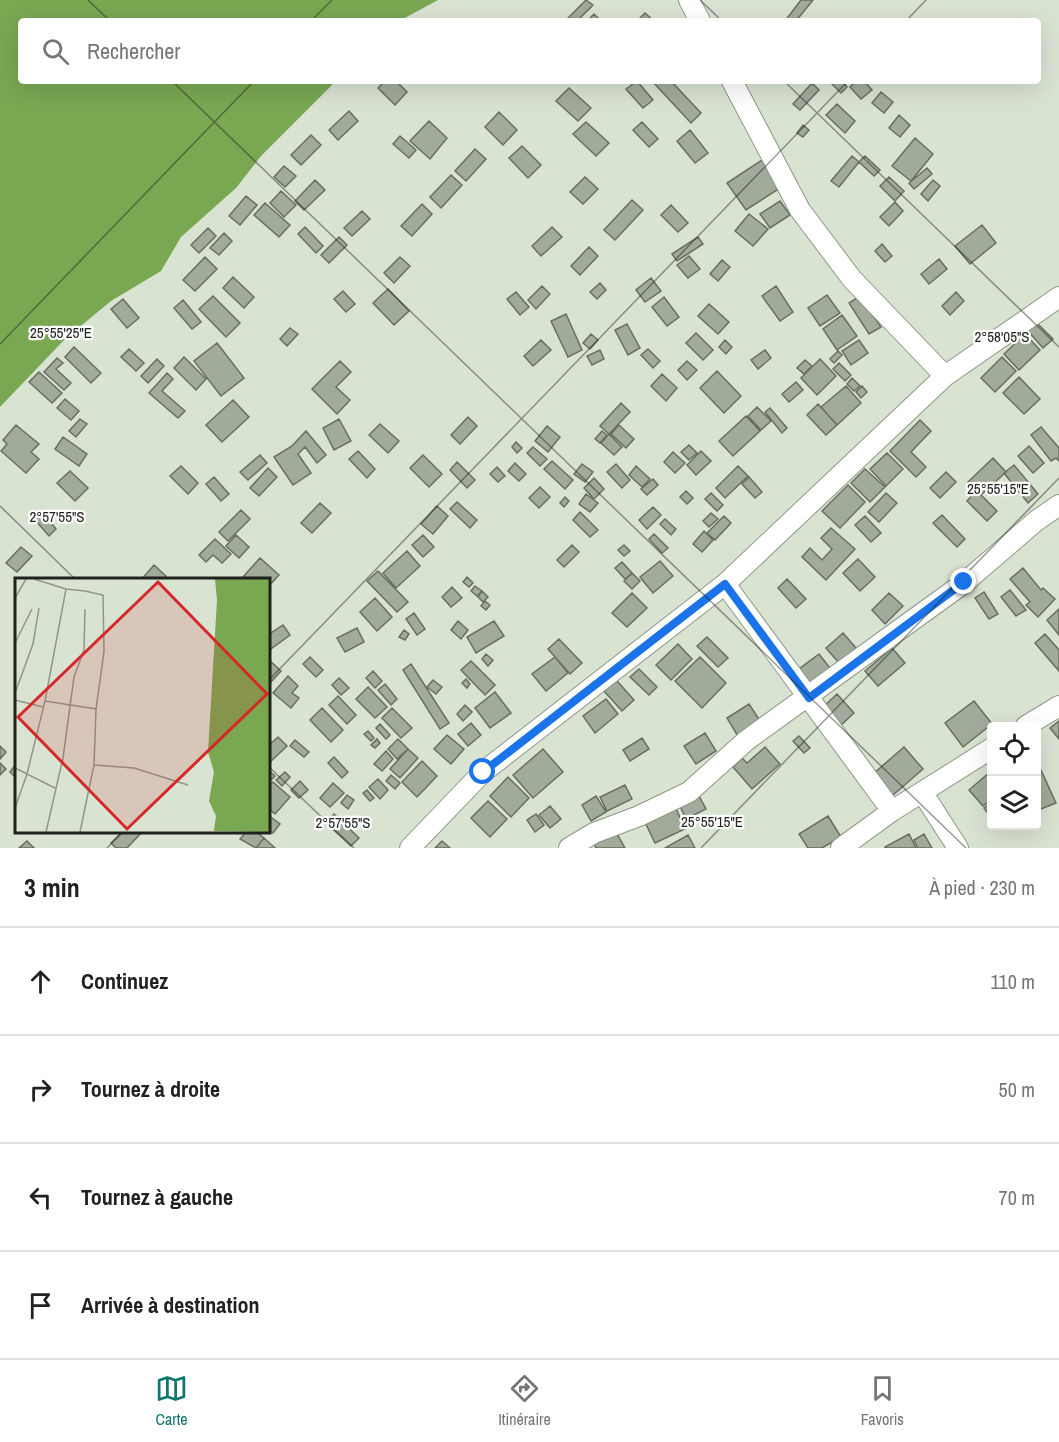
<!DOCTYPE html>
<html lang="fr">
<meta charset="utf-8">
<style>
body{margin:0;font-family:"Archivo Narrow",sans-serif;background:#f2f2f2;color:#202124}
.controls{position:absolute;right:18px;bottom:18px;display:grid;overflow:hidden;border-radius:6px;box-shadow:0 6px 24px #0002}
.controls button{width:54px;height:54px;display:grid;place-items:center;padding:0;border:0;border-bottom:2px solid #e0e0e0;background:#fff;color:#202124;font:30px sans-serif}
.stop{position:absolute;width:18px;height:18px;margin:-14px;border:4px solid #1a73e8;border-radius:50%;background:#fff}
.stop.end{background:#1a73e8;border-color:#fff;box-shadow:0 2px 6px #0008}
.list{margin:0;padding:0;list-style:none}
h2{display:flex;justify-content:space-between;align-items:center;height:78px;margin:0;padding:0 24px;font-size:26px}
h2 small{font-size:20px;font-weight:400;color:#757577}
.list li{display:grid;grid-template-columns:39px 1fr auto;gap:18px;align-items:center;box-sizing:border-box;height:108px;padding:0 24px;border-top:2px solid #e0e0e0}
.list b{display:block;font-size:22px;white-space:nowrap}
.list em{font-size:20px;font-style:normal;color:#757577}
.icon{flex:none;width:33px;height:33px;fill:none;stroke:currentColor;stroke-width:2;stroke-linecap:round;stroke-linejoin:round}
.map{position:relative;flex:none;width:1059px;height:848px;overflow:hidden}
.search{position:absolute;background:#fff;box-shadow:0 6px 24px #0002;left:18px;right:18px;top:18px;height:66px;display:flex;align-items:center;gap:15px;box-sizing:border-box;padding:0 21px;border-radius:6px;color:#757577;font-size:22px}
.sheet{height:510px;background:#fff}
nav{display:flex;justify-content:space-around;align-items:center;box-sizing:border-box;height:84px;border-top:2px solid #e0e0e0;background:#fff;font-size:16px;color:#757577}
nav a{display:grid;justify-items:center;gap:3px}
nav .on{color:#0f766e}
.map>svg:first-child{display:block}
.water{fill:#79a752}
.building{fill:#a1ab9b;stroke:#677060;stroke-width:1.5}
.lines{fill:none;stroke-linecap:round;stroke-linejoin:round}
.minor-casing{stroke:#8e9787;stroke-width:22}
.minor{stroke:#fff;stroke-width:20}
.route{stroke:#1a73e8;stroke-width:8}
.ticks{fill:none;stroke:#20231d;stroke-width:1.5;stroke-opacity:0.45}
.inset-road{fill:none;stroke:#8f968a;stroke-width:1.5}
.view{fill:#d62828;fill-opacity:0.15;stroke:#d62828;stroke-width:3}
.inset-edge{fill:none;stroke:#20231d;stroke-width:3}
.ticks-label{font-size:15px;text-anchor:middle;fill:#20231d;stroke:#fff;stroke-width:4.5;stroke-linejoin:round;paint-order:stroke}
</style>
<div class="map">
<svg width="1059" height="848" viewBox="0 0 1059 848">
<rect width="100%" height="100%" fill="#d9e3d2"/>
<path class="water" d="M 0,0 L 438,0 L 399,21 L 21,21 L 21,81 L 336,81 L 261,156 L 236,188 L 181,237 L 161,271 L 111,301 L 65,339 L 0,407 Z"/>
<path class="building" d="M 586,0 L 593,5 L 577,21 L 570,21 L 568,18 Z
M 801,0 L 813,0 L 796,21 L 785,21 Z
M 645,13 L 654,21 L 637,21 Z
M 594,14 L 601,21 L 587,21 Z
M 385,81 L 396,81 L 407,92 L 395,105 L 378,88 Z
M 637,81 L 653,100 L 643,108 L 626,89 Z
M 652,81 L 671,81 L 701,113 L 691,123 Z
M 829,81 L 842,81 L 847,87 L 841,93 Z
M 856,81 L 864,81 L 872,90 L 861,99 L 850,87 Z
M 812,83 L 819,90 L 800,110 L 793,104 Z
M 569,88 L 591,108 L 578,121 L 556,101 Z
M 881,92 L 893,102 L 884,113 L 872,103 Z
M 837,104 L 855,121 L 845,133 L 826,115 Z
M 349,111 L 358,121 L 338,140 L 329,130 Z
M 499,112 L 517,130 L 503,145 L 485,127 Z
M 899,115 L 910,125 L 900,137 L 889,128 Z
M 429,121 L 447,138 L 430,159 L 410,141 Z
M 586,122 L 609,143 L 596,156 L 573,134 Z
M 642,122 L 658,139 L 649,147 L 633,130 Z
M 803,125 L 809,130 L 803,137 L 797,133 Z
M 690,130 L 708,153 L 695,163 L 677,141 Z
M 311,135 L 321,145 L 301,165 L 291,155 Z
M 400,136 L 416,150 L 409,158 L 393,144 Z
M 915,138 L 933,154 L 911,181 L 892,166 Z
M 522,146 L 541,165 L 528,178 L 509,158 Z
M 475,149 L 486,159 L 466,181 L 455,171 Z
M 852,156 L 859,162 L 839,187 L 831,181 Z
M 865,156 L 880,170 L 874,176 L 859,162 Z
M 762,160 L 780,188 L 746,210 L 727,183 Z
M 284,166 L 296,176 L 285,187 L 274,177 Z
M 927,168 L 932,174 L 914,189 L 909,183 Z
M 451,175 L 462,185 L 441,208 L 430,197 Z
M 585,177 L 598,189 L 583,204 L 570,192 Z
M 889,177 L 904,191 L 895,201 L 880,186 Z
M 315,180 L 325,190 L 304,210 L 295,201 Z
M 933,180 L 940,186 L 928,201 L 921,194 Z
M 281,191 L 296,205 L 284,217 L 270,203 Z
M 246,196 L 257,205 L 240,225 L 229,216 Z
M 632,200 L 643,210 L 615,240 L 604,230 Z
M 780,201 L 790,215 L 770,228 L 760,214 Z
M 895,202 L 903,211 L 889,226 L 880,217 Z
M 265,203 L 290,225 L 279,237 L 254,215 Z
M 422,204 L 432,214 L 412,236 L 401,226 Z
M 671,205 L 688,223 L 678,232 L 661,215 Z
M 362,211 L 370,219 L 352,236 L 344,228 Z
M 749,214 L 768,229 L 753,246 L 735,231 Z
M 982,225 L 996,243 L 970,264 L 955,246 Z
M 305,227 L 323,246 L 316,253 L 298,234 Z
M 552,227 L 562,237 L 541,256 L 532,246 Z
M 208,228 L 216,236 L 199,253 L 191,245 Z
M 224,233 L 232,241 L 219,255 L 210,248 Z
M 339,237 L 347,245 L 329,263 L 321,255 Z
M 698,237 L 703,244 L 677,261 L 672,254 Z
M 882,244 L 892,256 L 885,262 L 875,251 Z
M 589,247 L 598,256 L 580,275 L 571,266 Z
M 689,256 L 700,269 L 688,278 L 677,265 Z
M 205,257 L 217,269 L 195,291 L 183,280 Z
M 400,257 L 410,266 L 394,283 L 384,273 Z
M 939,259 L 947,269 L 929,284 L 921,274 Z
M 722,260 L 730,267 L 718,281 L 710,274 Z
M 233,277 L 254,297 L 244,308 L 223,288 Z
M 651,278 L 661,291 L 645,302 L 636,290 Z
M 600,283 L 606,290 L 597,299 L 590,292 Z
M 542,286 L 550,294 L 536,309 L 528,300 Z
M 776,286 L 793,312 L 780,321 L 762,296 Z
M 388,289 L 409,311 L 394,325 L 373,303 Z
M 343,291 L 355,304 L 346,312 L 334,299 Z
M 516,292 L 529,307 L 520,315 L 507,299 Z
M 956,292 L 964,301 L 950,315 L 942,306 Z
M 827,295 L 840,313 L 820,326 L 808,308 Z
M 213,296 L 240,323 L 226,337 L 199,309 Z
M 860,296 L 881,327 L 869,334 L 849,303 Z
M 664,297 L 679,317 L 667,326 L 652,307 Z
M 123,299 L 139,318 L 127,328 L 111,309 Z
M 183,300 L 201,322 L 192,329 L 174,308 Z
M 709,304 L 729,322 L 718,334 L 698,316 Z
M 566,314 L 582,350 L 568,357 L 551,321 Z
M 842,315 L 857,336 L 837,350 L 823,329 Z
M 1037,323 L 1053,339 L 1043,348 L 1028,331 Z
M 627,324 L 640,348 L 628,355 L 615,330 Z
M 290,328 L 298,334 L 287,346 L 280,339 Z
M 696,333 L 713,350 L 703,360 L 686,343 Z
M 591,334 L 598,340 L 590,349 L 583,343 Z
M 1025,334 L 1040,350 L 1019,370 L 1004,354 Z
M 541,340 L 551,350 L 533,366 L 524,356 Z
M 725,340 L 732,347 L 726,354 L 719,347 Z
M 859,340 L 868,353 L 851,365 L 842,351 Z
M 217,343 L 244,378 L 221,396 L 194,361 Z
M 74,347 L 101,373 L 91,383 L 65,357 Z
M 129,349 L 144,363 L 136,371 L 121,357 Z
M 648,349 L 660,361 L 653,368 L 641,355 Z
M 600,350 L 604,359 L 592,365 L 587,356 Z
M 765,350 L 771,358 L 758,369 L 751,360 Z
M 838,351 L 842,355 L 834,363 L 830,359 Z
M 184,357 L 206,379 L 196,390 L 174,368 Z
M 1002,357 L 1016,371 L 995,392 L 981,378 Z
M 57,358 L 63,363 L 56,369 L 71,383 L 64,390 L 44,372 Z
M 157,359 L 164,366 L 148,383 L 141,376 Z
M 820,359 L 836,376 L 817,395 L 801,378 Z
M 805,360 L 812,366 L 804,374 L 797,368 Z
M 340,361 L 351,372 L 336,387 L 350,400 L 337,414 L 312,389 Z
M 687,361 L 697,370 L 687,380 L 678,370 Z
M 839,363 L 851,375 L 845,381 L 833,369 Z
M 717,371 L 741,396 L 724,413 L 700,388 Z
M 39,372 L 62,393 L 52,403 L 29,382 Z
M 167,373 L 173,379 L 162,391 L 185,411 L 178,418 L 149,393 Z
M 662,374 L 677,388 L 666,401 L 651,386 Z
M 1019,377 L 1040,399 L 1024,414 L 1003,393 Z
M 852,378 L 860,386 L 854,391 L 847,384 Z
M 796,382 L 803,390 L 789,402 L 782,394 Z
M 846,386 L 861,403 L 837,425 L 821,407 Z
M 862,386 L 867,392 L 861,398 L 856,392 Z
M 65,399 L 79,411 L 71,420 L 57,408 Z
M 233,400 L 249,417 L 222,442 L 206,425 Z
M 621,403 L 630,412 L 609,434 L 600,426 Z
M 818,404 L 837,425 L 826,435 L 807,415 Z
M 757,407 L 771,421 L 761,430 L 748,416 Z
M 770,408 L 787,428 L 782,433 L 765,412 Z
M 746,416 L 760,431 L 733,456 L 719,441 Z
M 468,417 L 477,426 L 460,444 L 451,435 Z
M 80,419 L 87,424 L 76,437 L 69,431 Z
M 339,419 L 351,441 L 334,450 L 323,428 Z
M 920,420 L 931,431 L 911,452 L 926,467 L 916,477 L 890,451 Z
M 380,424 L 399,441 L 388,453 L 369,435 Z
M 16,425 L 39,444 L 31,452 L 39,459 L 26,473 L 1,451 L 7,444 L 3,440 Z
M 619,425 L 634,439 L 626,448 L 611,434 Z
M 547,426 L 560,437 L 548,452 L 535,441 Z
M 1041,427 L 1059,448 L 1059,461 L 1056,458 L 1051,461 L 1031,435 Z
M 306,431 L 326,455 L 317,463 L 305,447 L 298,454 L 311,473 L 293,485 L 274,457 L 292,446 Z
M 602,431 L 607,435 L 600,443 L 595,439 Z
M 609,434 L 622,447 L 614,455 L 601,443 Z
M 63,437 L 87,454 L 79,466 L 55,449 Z
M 516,442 L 522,448 L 517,453 L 512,447 Z
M 689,445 L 697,453 L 689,460 L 681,452 Z
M 1029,446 L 1044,463 L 1033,473 L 1018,456 Z
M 533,447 L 547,459 L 540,466 L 527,453 Z
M 358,451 L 375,469 L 367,478 L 349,459 Z
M 701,451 L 711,461 L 696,475 L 687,465 Z
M 673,452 L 685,463 L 675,473 L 664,462 Z
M 887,453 L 903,469 L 886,486 L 870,469 Z
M 260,455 L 267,463 L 248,480 L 240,472 Z
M 423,455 L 442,474 L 429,487 L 410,468 Z
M 993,458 L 1006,472 L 981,495 L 997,511 L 987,521 L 967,501 L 976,491 L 968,482 Z
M 552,461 L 573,480 L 565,489 L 544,469 Z
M 457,462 L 475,480 L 467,488 L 450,470 Z
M 515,463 L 526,474 L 519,481 L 508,471 Z
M 582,464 L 593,472 L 585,482 L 574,474 Z
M 616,464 L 630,480 L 622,488 L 607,472 Z
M 1014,465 L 1038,494 L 1028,503 L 1004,473 Z
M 181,466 L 198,483 L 188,494 L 170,476 Z
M 636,466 L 650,479 L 642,487 L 629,475 Z
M 738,466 L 748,476 L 725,498 L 716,488 Z
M 497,467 L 505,476 L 498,482 L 490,474 Z
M 268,468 L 277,477 L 259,496 L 250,488 Z
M 865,469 L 885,487 L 870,502 L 851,483 Z
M 70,471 L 88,488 L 75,501 L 57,483 Z
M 946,472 L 956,482 L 940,498 L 930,488 Z
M 214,477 L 229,494 L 221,501 L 206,484 Z
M 749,477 L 762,492 L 755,498 L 742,484 Z
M 594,478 L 604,489 L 594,499 L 584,488 Z
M 653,479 L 658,485 L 647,495 L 641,489 Z
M 848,485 L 865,502 L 840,528 L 822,511 Z
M 540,487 L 550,497 L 539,508 L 529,498 Z
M 686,491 L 693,498 L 687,504 L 680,497 Z
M 711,493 L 723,505 L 717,511 L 705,499 Z
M 886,493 L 897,503 L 879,522 L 868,512 Z
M 586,494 L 598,503 L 590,512 L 579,504 Z
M 565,497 L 569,501 L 564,507 L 560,503 Z
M 457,502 L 477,520 L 470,528 L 450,509 Z
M 320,503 L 331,513 L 312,533 L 301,523 Z
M 437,506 L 448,516 L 433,534 L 421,524 Z
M 653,507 L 661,515 L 647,529 L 639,520 Z
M 241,510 L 250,519 L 228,541 L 219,532 Z
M 580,512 L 598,530 L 590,537 L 573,520 Z
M 43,513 L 56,529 L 49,536 L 35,520 Z
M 711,513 L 718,519 L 709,527 L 703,521 Z
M 942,515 L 965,539 L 957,547 L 933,523 Z
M 724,516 L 731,523 L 715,540 L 707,533 Z
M 865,516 L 881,533 L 871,542 L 855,525 Z
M 665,519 L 676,529 L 671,535 L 660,524 Z
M 831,528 L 855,549 L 826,580 L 802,557 L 810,548 L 822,560 L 832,549 L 821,538 Z
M 704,531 L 713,540 L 702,552 L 693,544 Z
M 654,534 L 668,548 L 662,553 L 649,539 Z
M 236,535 L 249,547 L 239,558 L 226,546 Z
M 423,535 L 434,547 L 423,557 L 412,545 Z
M 215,539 L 231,554 L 222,563 L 213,555 L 206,562 L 199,555 Z
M 572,545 L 579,552 L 564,567 L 557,560 Z
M 624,545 L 630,551 L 624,556 L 618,550 Z
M 21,547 L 32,556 L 17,572 L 6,563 Z
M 407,551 L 420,566 L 396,588 L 383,573 Z
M 260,558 L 279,575 L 268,587 L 268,580 L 246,580 L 243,577 Z
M 858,559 L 875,577 L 860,591 L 843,573 Z
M 660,561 L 673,576 L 653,593 L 640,577 Z
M 622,562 L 632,573 L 625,579 L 615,568 Z
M 154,565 L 166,576 L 163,580 L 141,580 Z
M 1023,568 L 1041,590 L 1043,588 L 1055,599 L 1038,617 L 1026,605 L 1030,602 L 1010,579 Z
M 378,571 L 408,602 L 397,612 L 367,581 Z
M 632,573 L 640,581 L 632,589 L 624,581 Z
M 467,577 L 473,583 L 469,587 L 463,582 Z
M 787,579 L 806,599 L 796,608 L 778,588 Z
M 475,586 L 482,591 L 477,596 L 471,591 Z
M 452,587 L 462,598 L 451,607 L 442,597 Z
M 1010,590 L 1026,610 L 1016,616 L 1001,597 Z
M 482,591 L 488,597 L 483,602 L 478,597 Z
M 984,592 L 998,614 L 989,619 L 975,598 Z
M 632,593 L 647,608 L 627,627 L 612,613 Z
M 889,593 L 903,606 L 885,624 L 872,610 Z
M 375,598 L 392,617 L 377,631 L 360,612 Z
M 485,601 L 490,605 L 486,610 L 481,606 Z
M 1059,609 L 1059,635 L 1047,620 Z
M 414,613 L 425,629 L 417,635 L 406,619 Z
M 458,621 L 468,630 L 461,639 L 451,630 Z
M 494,621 L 504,636 L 476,653 L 467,637 Z
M 283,625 L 290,635 L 268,651 L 268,635 Z
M 357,628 L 364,642 L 345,652 L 337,638 Z
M 404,630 L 409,634 L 405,640 L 399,637 Z
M 843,633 L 856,648 L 839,663 L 826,648 Z
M 1045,634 L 1059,650 L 1059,671 L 1035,643 Z
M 707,637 L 728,658 L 718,667 L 697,646 Z
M 559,639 L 582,663 L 570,674 L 548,649 Z
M 678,644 L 692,659 L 671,680 L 656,665 Z
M 892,648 L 905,663 L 878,686 L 865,671 Z
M 486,654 L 493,660 L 488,666 L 482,659 Z
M 819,654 L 830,668 L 810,683 L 799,669 Z
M 310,657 L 323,670 L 316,677 L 303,664 Z
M 555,657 L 568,673 L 546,691 L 532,674 Z
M 700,657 L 726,683 L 702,708 L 675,681 Z
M 268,659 L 281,671 L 271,682 L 268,679 Z
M 471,661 L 495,685 L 485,695 L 461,670 Z
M 411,664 L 449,723 L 440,729 L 403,670 Z
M 639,669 L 657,687 L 649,695 L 630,677 Z
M 373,671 L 382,681 L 375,688 L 366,678 Z
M 288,676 L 298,686 L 292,693 L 299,698 L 291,708 L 273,693 Z
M 339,678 L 349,688 L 341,695 L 332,685 Z
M 466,679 L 470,684 L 467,688 L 462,683 Z
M 433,680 L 442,687 L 436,694 L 427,687 Z
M 617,681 L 634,700 L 622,711 L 604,691 Z
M 385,684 L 397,699 L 391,705 L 378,690 Z
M 368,687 L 387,707 L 375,718 L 356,699 Z
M 495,692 L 511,713 L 490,728 L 475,708 Z
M 837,694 L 854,713 L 838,728 L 821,709 Z
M 338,696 L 356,715 L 347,724 L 329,705 Z
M 606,699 L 618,714 L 595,733 L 583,716 Z
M 974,701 L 992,724 L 963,747 L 945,723 Z
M 749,704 L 762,724 L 739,738 L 727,718 Z
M 465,705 L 472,712 L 463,721 L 457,714 Z
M 322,708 L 343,730 L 331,742 L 310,720 Z
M 392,708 L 412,728 L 401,738 L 382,718 Z
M 1059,721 L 1059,739 L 1050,728 Z
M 471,723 L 481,735 L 468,746 L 458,734 Z
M 380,724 L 390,735 L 386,739 L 376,728 Z
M 368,731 L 374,738 L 371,741 L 364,734 Z
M 705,733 L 716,751 L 696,764 L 684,746 Z
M 447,735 L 464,749 L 451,764 L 434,749 Z
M 799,736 L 810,748 L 804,753 L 793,741 Z
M 278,737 L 287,746 L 268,764 L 268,746 Z
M 642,738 L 649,749 L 630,761 L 623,750 Z
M 377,739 L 380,743 L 375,748 L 371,745 Z
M 398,739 L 408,749 L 397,759 L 388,749 Z
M 295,740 L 309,752 L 304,757 L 290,746 Z
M 0,746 L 6,752 L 0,759 Z
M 765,747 L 780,764 L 752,789 L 733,767 L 742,758 L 747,763 Z
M 904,747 L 923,769 L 892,796 L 873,774 Z
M 408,749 L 418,758 L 400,778 L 390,769 Z
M 543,749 L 563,772 L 533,798 L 513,775 Z
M 386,751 L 393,759 L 382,771 L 374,764 Z
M 334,757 L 348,772 L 342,778 L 328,763 Z
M 422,761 L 437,776 L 417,797 L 402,782 Z
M 0,763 L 6,769 L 0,775 Z
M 16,764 L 16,778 L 10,772 Z
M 1040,768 L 1056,803 L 1036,811 L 1036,770 Z
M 268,770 L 275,776 L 268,783 Z
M 285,772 L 290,777 L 282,786 L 276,780 Z
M 990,772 L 992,799 L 983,806 L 969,790 Z
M 391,775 L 400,783 L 395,789 L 386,781 Z
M 508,777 L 529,798 L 511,817 L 490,796 Z
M 378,779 L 388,790 L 380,799 L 369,787 Z
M 300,781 L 308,790 L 299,798 L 291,790 Z
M 273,782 L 290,797 L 275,814 L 268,808 L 268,787 Z
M 333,783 L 344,793 L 330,807 L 320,798 Z
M 625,785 L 632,799 L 607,811 L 600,797 Z
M 367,790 L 374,798 L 370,801 L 363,793 Z
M 698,794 L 706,809 L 686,819 L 679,804 Z
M 347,795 L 354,800 L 348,809 L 341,803 Z
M 596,796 L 606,812 L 591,821 L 582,805 Z
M 488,801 L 507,819 L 490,837 L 471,818 Z
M 991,803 L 992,803 L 992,819 L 984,808 Z
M 550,806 L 561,819 L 550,828 L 539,815 Z
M 675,806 L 685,829 L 655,843 L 644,820 Z
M 334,814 L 359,838 L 351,846 L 326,823 Z
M 536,814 L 544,825 L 535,832 L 527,820 Z
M 268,815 L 280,824 L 273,833 L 268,829 Z
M 828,816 L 841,837 L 822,848 L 808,848 L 799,834 Z
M 122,832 L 138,832 L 141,833 L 127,848 L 116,848 L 111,843 Z
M 246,832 L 256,832 L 264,838 L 256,848 L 240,839 Z
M 616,832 L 625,848 L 596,848 L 594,844 Z
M 909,834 L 916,848 L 885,848 L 885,847 Z
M 924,834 L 932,848 L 918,848 L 914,840 Z
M 688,835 L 695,848 L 665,848 Z
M 264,838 L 275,848 L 256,848 Z
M 27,841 L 34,848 L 19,848 Z
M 442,841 L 450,848 L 435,848 Z"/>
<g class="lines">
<defs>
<path id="minor" d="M 689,0 L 700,21
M 732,81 L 800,210 L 852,279 L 945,376
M 1026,726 L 1059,706
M 992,748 L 892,811 L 725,584 L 945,376 L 1059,297
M 922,792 L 958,848
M 410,848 L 483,772 L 725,584
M 569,848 L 594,833 L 639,816 L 689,792 L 747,740 L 964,583 L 1036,521 L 1059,505
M 841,848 L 892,811"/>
</defs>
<use href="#minor" class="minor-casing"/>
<use href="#minor" class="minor"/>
</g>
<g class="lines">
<path class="route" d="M 483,772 L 725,584 L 809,698 L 964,582"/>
</g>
<path class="ticks" d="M 88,0 L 110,21M 700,0 L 722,21M 311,21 L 332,0M 906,21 L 926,0M 172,81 L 966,848M 784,81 L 1059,347M 0,344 L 254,81M 0,506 L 76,580M 268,681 L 848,81M 268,766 L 354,848M 107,848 L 123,832M 701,848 L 1059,478"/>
<g transform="translate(15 578)">
<rect width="255" height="255" fill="#d9e3d2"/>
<path d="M 200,1 L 255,1 L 255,254 L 199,253 L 201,238 L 194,223 L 199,194 L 193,174 L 202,22 Z" fill="#79a752"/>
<path class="inset-road" d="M 19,1 L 51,11M 0,20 L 11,1M 0,65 L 17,31M 0,115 L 18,66 L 24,30M 0,122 L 28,129M 30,123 L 51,11 L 70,13 L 88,17 L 89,74 L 81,131M 79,187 L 119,190 L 173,207M 0,190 L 12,196 L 30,123 L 81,131 L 79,187 L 65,254M 0,230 L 12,196 L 40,210M 31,254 L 48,180 L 59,99 L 69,72 L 70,31"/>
<path class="view" d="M 143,4 L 252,116 L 112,251 L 3,139 Z"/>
<rect width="255" height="255" class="inset-edge"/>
</g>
<g class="ticks-label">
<text x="61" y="338">25°55'25"E</text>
<text x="1002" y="342">2°58'05"S</text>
<text x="998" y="494">25°55'15"E</text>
<text x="57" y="522">2°57'55"S</text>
<text x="712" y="827">25°55'15"E</text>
<text x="343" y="828">2°57'55"S</text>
</g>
</svg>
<div class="controls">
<button><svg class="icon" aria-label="locate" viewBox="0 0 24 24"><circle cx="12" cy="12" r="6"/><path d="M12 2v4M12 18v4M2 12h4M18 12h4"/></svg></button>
<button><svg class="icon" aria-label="layers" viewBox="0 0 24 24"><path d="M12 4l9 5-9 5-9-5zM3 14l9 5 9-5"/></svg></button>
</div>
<div class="stop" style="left:483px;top:772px"></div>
<div class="stop end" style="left:964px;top:582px"></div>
<div class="search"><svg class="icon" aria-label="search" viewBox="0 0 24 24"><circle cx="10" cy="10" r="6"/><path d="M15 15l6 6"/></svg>Rechercher</div>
</div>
<section class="sheet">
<h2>3 min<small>À pied · 230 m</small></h2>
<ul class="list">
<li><svg class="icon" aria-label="ahead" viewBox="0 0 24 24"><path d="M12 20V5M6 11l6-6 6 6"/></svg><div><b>Continuez</b></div><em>110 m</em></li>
<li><svg class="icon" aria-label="right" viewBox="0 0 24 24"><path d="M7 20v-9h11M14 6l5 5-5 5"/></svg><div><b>Tournez à droite</b></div><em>50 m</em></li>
<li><svg class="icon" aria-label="left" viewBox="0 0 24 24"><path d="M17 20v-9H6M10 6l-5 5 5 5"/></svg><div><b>Tournez à gauche</b></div><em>70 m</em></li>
<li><svg class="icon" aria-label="arrive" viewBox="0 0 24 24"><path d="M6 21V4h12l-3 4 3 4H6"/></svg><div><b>Arrivée à destination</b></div></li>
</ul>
</section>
<nav>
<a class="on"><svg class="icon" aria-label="map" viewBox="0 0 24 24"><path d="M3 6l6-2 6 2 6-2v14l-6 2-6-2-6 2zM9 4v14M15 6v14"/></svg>Carte</a>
<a><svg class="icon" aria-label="directions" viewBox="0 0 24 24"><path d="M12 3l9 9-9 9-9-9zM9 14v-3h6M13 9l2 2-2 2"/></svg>Itinéraire</a>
<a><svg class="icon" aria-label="saved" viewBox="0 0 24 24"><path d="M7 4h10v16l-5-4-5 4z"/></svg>Favoris</a>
</nav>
